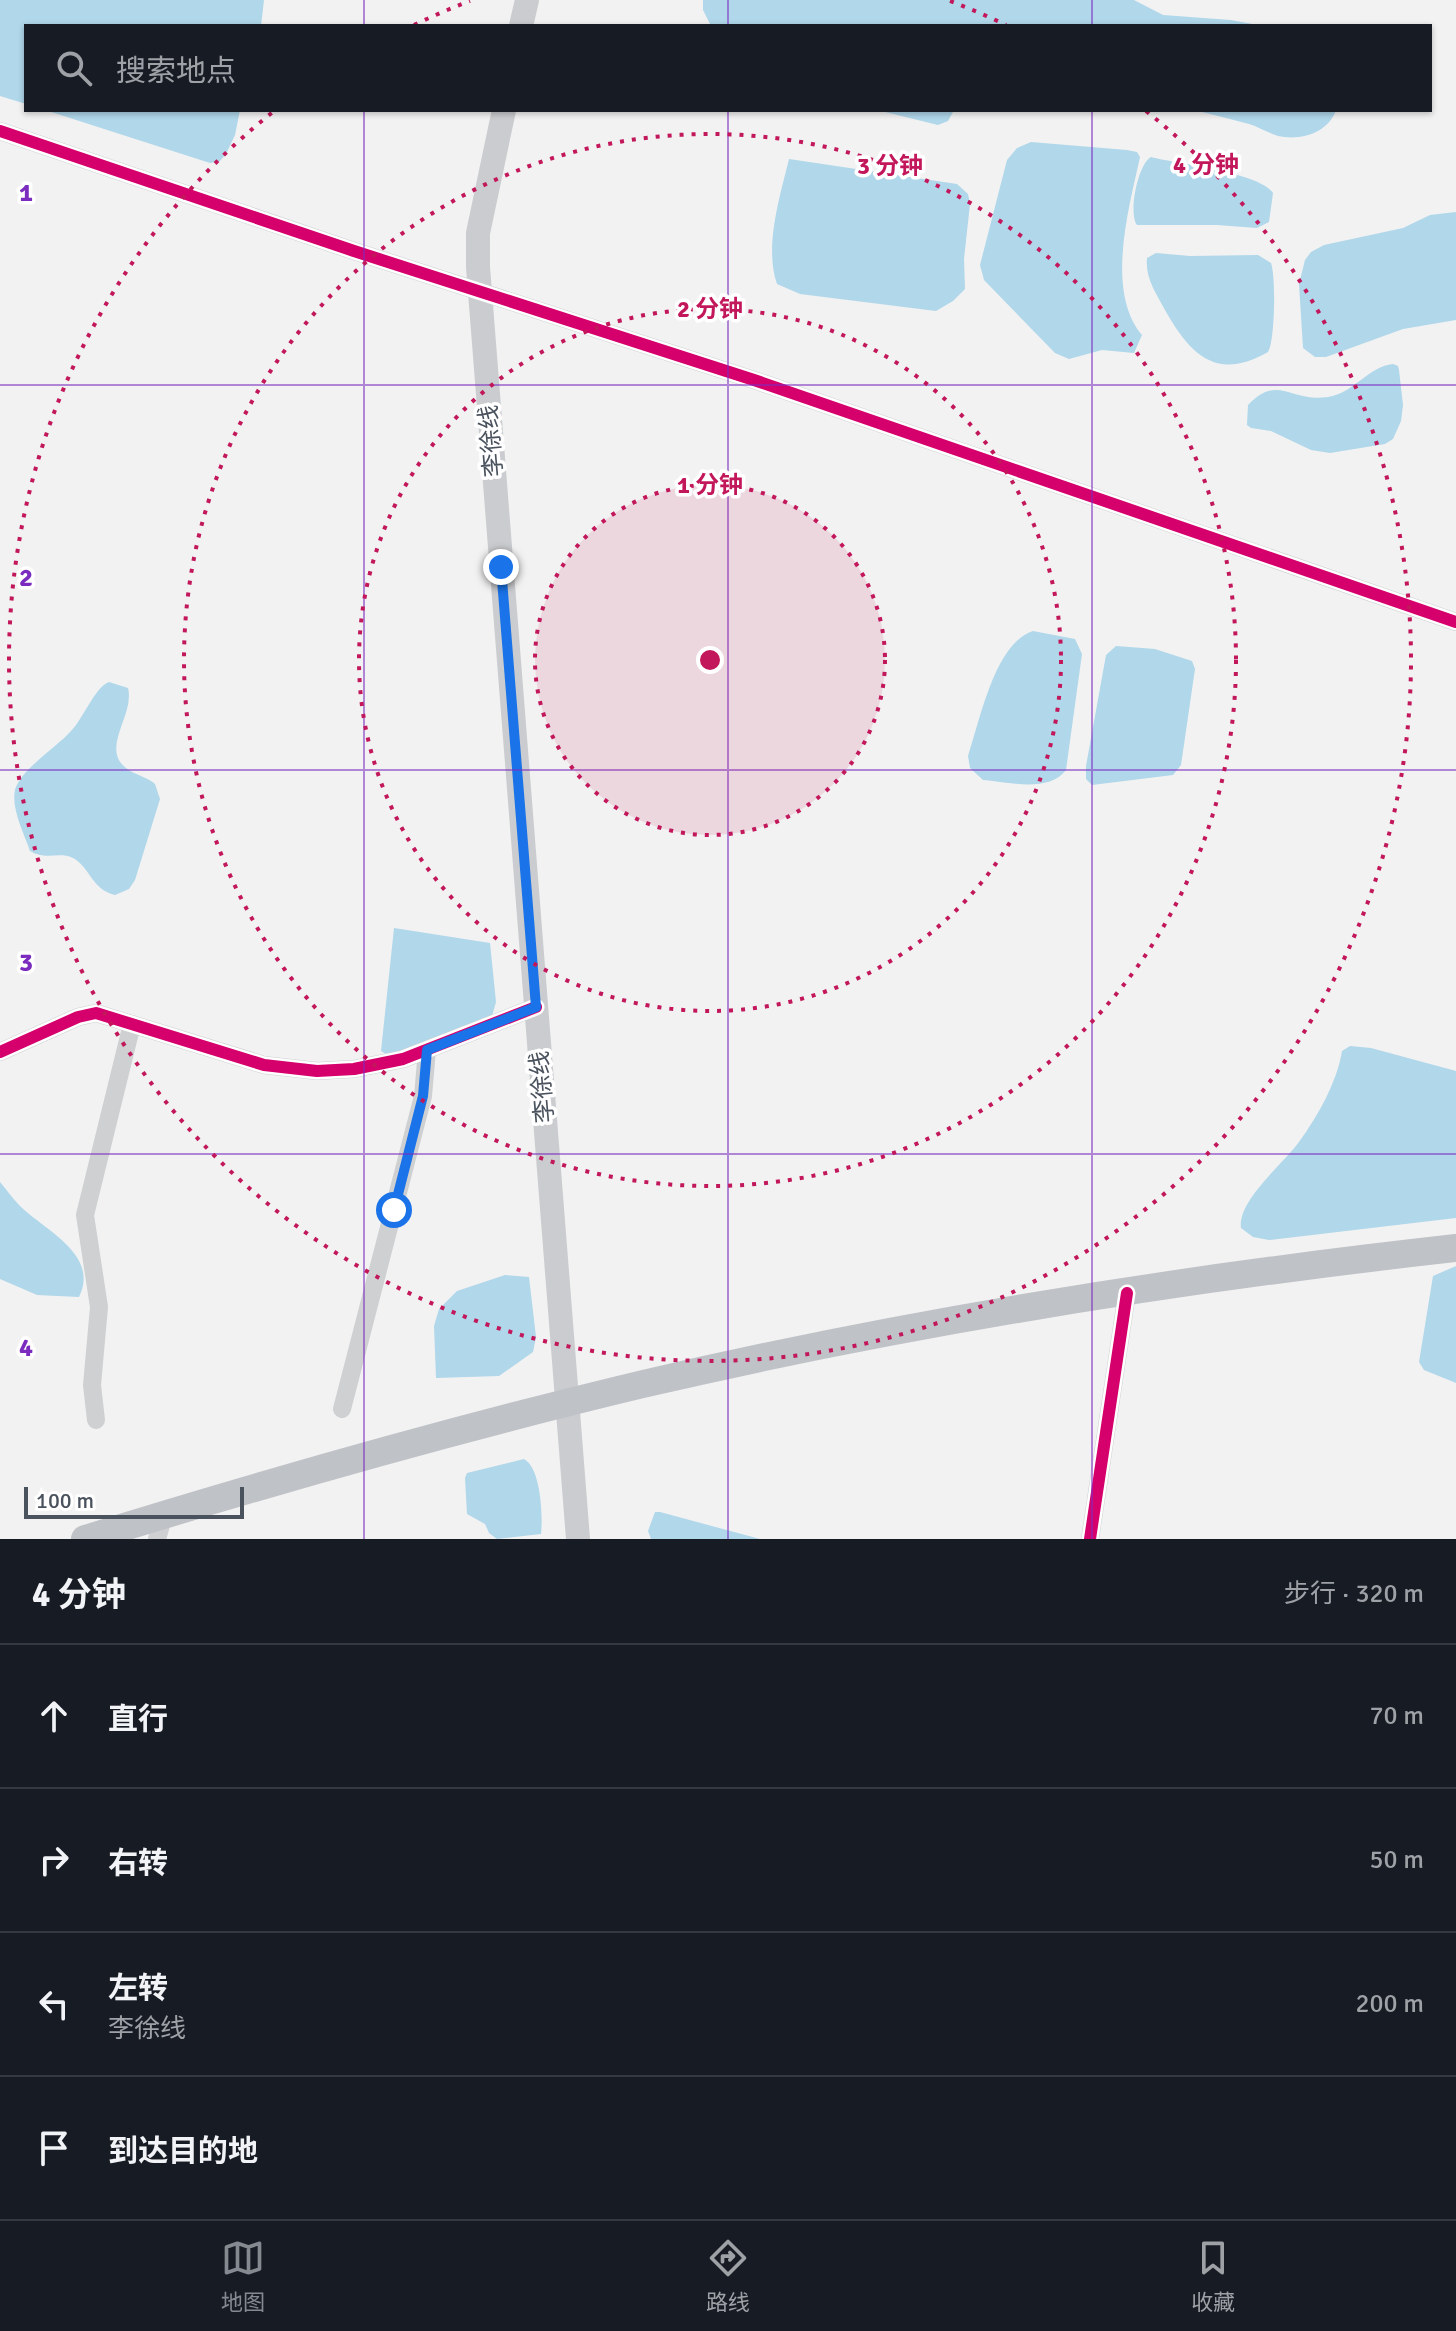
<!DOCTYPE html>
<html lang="zh">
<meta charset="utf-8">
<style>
body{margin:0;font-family:Signika,"Noto Sans SC",sans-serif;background:#20242c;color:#f1f3f6}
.scale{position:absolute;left:24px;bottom:20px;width:220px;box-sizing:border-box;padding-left:8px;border:4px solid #4a525d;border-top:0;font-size:22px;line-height:28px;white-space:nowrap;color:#4a525d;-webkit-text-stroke:6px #fff;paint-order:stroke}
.stop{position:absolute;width:24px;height:24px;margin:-18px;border:6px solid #1a73e8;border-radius:50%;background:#fff}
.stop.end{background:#1a73e8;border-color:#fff;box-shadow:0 2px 8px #0008}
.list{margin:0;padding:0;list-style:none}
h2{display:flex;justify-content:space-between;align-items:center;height:104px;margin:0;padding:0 32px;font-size:34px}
h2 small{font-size:26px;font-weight:400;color:#9ea1a6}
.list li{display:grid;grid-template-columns:52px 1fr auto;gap:24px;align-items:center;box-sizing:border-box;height:144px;padding:0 32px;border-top:2px solid #363941}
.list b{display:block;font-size:30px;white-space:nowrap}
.list p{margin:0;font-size:26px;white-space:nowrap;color:#9ea1a6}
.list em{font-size:26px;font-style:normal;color:#9ea1a6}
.icon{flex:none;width:44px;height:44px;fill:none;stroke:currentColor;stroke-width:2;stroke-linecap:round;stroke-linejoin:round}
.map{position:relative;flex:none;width:1456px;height:1539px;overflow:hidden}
.search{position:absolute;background:#171b24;box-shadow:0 2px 6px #0004;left:24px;right:24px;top:24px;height:88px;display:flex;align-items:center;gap:20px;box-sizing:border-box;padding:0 28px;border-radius:0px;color:#9ea1a6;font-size:30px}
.sheet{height:680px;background:#171b24}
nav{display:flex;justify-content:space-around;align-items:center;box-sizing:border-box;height:112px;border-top:2px solid #363941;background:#171b24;font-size:22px;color:#9ea1a6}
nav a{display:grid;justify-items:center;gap:4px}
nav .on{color:#858a91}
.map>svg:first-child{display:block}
.water{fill:#b0d7ea}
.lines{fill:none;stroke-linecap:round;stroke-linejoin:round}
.minor{stroke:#ced0d2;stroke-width:18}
.major{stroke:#cacccf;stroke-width:24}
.highway{stroke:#bfc2c7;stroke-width:28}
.cycleway-casing{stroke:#fff;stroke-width:17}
.cycleway{stroke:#d6006c;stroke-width:12}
.route{stroke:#1a73e8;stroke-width:10}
.grid{fill:none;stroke:#7b2cbf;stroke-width:2;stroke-opacity:0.55}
.ring{fill:none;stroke:#c2185b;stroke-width:4;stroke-dasharray:4 8}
.labels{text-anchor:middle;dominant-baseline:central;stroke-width:7;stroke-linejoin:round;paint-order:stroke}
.street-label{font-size:24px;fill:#4a525d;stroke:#fff}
.grid-label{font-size:26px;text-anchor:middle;font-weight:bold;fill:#7b2cbf;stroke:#fff;stroke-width:7;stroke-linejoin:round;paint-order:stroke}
.centre{fill:#c2185b;stroke:#fff;stroke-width:4}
.ring-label{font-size:24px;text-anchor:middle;font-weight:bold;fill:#c2185b;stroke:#fff;stroke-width:7;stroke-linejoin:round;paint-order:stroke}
</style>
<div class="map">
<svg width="1456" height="1539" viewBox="0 0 1456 1539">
<rect width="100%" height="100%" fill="#f2f2f2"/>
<path class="water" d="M 0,0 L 264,0 L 261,26 L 26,26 L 26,104 L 0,96 Z
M 703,0 L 1134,0 L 1163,15 L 1231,20 L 1263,26 L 711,26 L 703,10 Z
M 45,110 L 240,110 L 235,135 L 226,154 L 220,161 L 210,163 Z
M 877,110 L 954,110 L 948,121 L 938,125 Z
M 1194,110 L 1336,110 C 1328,133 1301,141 1278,136 C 1268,133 1259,127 1249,124 C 1231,119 1213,115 1194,110 Z
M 1031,142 L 1127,150 L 1137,152 L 1140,157 C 1129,208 1105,291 1142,335 L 1134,353 L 1102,350 L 1069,359 L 1055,353 L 984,280 L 980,265 L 1007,160 L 1017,148 Z
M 1151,157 C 1177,164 1259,172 1273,193 L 1269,222 L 1257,228 L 1217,225 L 1137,225 C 1128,213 1138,164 1151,157 Z
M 789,159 L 957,184 L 968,194 L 970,204 L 964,259 L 965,289 L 953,301 L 936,311 L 800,294 L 777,284 C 764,247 780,196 789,159 Z
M 1456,212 L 1456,320 L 1403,329 L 1326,357 L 1315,357 L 1303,348 L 1299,284 L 1305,260 L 1311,252 L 1324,245 L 1403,228 L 1430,215 Z
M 1156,253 L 1190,256 L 1258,255 L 1271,263 C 1276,277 1275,341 1268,352 C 1216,382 1190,354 1165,310 C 1156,293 1145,278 1147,258 Z
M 1393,364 L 1398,366 L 1399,370 L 1403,405 L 1401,421 L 1393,439 L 1385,444 L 1330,453 L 1311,450 L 1271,431 L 1251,428 L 1247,425 L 1248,405 C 1279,373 1290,403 1328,397 C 1354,393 1369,366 1393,364 Z
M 1033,631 L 1075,639 L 1082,654 L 1066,770 C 1049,793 1008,782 983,780 L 970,768 L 968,756 C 980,720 995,643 1033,631 Z
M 1116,646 L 1155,649 L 1192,661 L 1195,669 L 1181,765 L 1173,775 L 1092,785 L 1086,779 L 1086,766 L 1106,655 Z
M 109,682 L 128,688 C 135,715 100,748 126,768 C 135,775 147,777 155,784 L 160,799 L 135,880 L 129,889 L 115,895 C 91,889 90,867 73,858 C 58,851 47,861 30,851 C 24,833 11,809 15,790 C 20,770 57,747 71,731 C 83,719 95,687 109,682 Z
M 394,928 L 490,943 L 496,1002 L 492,1016 L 401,1052 L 386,1054 L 381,1051 Z
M 1350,1046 L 1371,1048 L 1456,1071 L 1456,1218 L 1269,1240 L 1253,1237 L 1241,1228 C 1237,1201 1284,1163 1299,1142 C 1318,1116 1337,1082 1342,1051 Z
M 0,1182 C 6,1189 13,1199 20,1206 C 44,1230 100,1254 79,1297 L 37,1295 L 0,1279 Z
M 1456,1266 L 1456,1383 L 1424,1370 L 1419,1362 L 1433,1276 Z
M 505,1275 L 529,1277 L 536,1337 L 533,1352 L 499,1376 L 436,1378 L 434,1326 L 439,1309 L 457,1291 Z
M 524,1459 C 541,1468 543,1516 541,1534 L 497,1539 L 489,1533 L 485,1524 L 467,1514 L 465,1478 L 467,1473 Z
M 655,1512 L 660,1512 L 760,1539 L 651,1539 L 648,1531 Z"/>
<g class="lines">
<path class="minor" d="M 0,131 L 354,251 L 754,380 L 1456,622
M 0,1052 L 78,1017 L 96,1013 L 264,1065 L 317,1071 L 354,1069 L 403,1059 L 536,1007
M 342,1409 L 423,1096 L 427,1050
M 96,1420 L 92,1385 L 99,1307 L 85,1215 L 132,1024
M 157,1539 L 164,1515
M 1090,1539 L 1127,1293"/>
<path class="major" d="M 521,26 L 527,0
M 504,110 L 478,233 L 478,267 L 578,1539"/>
<path class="highway" d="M 85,1539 C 269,1482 455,1429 643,1384 C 908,1322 1186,1278 1456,1248"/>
<defs>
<path id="cycleway" d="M 0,131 L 354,251 L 754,380 L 1456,622
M 0,1052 L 78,1017 L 96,1013 L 264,1065 L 317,1071 L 354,1069 L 403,1059 L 536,1007
M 1090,1539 L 1127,1293"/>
</defs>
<use href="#cycleway" class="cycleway-casing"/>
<use href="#cycleway" class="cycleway"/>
</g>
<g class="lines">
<path class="route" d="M 394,1210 L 423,1096 L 427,1050 L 536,1007 L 501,567"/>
</g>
<path class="grid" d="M 364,0 L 364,26M 728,0 L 728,26M 1092,0 L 1092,26M 364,110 L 364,1539M 728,110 L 728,1539M 1092,110 L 1092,1539M 0,385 L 1456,385M 0,770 L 1456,770M 0,1154 L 1456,1154"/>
<circle cx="710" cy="660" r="175" fill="#c2185b" fill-opacity=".12"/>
<g class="ring">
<circle cx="710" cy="660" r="175"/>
<circle cx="710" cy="660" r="351"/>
<circle cx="710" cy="660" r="526"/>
<path d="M414 25A701 701 0 0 1 470 1M950 1A701 701 0 0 1 1006 25M1146 111A701 701 0 1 1 274 111"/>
</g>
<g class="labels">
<g class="street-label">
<text transform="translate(491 441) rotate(-95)">李徐线</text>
<text transform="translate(542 1087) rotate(-95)">李徐线</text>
</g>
</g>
<g class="grid-label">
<text x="26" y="201">1</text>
<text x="26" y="586">2</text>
<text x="26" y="971">3</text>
<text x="26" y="1356">4</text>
</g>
<circle cx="710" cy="660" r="12" class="centre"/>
<g class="ring-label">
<text x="1206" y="173">4 分钟</text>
<text x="890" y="174">3 分钟</text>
<text x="710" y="317">2 分钟</text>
<text x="710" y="493">1 分钟</text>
</g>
</svg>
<div class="scale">100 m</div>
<div class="stop" style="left:394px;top:1210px"></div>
<div class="stop end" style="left:501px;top:567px"></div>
<div class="search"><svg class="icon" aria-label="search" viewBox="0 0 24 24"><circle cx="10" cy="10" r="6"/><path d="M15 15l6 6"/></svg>搜索地点</div>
</div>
<section class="sheet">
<h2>4 分钟<small>步行 · 320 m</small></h2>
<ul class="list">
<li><svg class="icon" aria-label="ahead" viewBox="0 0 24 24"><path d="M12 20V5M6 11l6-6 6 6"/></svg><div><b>直行</b></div><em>70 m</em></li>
<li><svg class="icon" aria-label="right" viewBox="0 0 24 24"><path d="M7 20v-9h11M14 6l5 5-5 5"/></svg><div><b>右转</b></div><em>50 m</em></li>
<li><svg class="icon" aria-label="left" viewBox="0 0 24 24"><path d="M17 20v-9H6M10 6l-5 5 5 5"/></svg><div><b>左转</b><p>李徐线</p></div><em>200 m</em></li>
<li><svg class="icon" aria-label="arrive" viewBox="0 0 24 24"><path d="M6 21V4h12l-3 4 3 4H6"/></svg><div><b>到达目的地</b></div></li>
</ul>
</section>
<nav>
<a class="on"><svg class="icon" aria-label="map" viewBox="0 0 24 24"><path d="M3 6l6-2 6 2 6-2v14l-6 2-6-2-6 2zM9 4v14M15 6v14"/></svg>地图</a>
<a><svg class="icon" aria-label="directions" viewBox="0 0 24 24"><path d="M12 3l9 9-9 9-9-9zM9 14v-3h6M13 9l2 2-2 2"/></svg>路线</a>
<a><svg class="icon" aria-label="saved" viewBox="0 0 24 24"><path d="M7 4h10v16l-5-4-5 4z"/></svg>收藏</a>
</nav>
